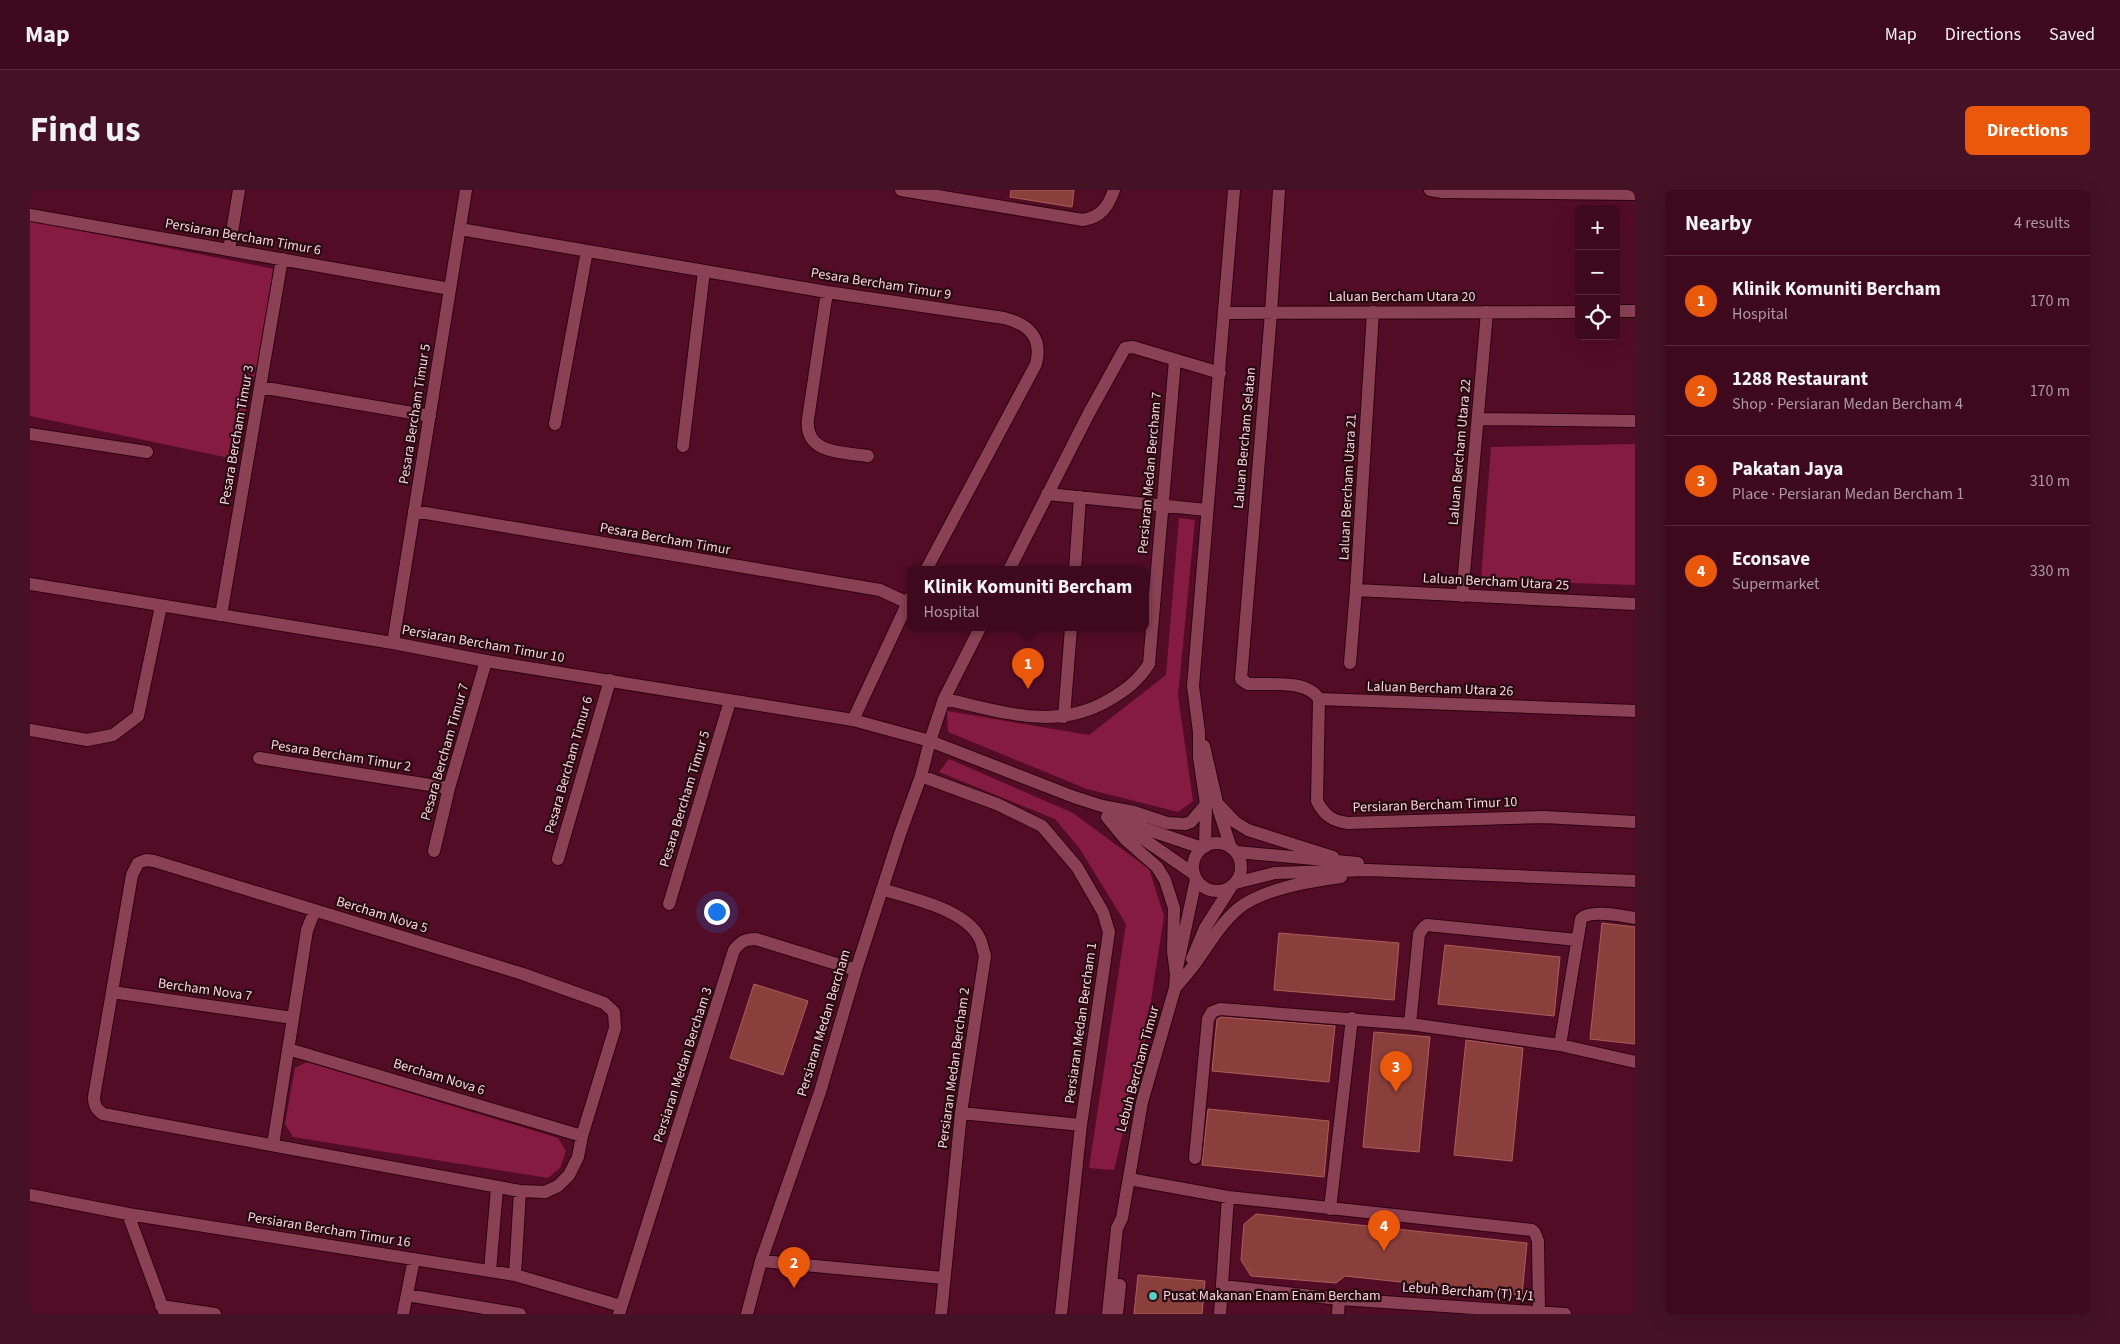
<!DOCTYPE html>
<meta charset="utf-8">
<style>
body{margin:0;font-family:"Source Sans 3",sans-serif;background:#451225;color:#f1f3f6}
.controls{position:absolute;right:15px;top:15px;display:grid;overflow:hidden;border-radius:8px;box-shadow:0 5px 20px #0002}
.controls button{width:45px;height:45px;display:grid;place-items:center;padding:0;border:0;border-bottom:1px solid #572a3b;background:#3e091c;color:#f1f3f6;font:25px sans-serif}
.you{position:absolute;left:686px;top:721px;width:18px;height:18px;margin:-12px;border:4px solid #fff;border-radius:50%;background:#1a73e8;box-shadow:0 0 0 8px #1a73e833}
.badge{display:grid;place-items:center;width:32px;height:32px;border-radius:50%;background:#ea580c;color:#fff;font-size:16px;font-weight:700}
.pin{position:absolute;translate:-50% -41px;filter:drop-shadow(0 1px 2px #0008)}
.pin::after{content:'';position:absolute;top:26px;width:18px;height:15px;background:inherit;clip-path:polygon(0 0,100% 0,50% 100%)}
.popup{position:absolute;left:877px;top:376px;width:242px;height:65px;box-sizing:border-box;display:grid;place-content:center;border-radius:8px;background:#3e091c;filter:drop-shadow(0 1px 4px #0005);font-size:16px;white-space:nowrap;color:#ad9aa3}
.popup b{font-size:19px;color:#f1f3f6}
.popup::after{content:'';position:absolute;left:50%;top:100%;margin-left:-10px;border:10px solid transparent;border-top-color:#3e091c}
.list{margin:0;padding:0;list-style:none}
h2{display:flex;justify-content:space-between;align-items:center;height:65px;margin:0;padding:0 20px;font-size:21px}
h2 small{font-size:16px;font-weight:400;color:#ad9aa3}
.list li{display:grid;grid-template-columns:32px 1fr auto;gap:15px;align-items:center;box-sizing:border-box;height:90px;padding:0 20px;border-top:1px solid #572a3b}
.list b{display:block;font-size:19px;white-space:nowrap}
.list p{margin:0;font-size:16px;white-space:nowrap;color:#ad9aa3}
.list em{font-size:16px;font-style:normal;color:#ad9aa3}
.icon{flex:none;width:28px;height:28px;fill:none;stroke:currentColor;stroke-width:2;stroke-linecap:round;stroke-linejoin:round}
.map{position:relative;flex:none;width:1605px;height:1124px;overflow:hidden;border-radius:8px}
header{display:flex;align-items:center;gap:30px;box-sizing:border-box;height:70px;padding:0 25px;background:#3e091c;border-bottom:1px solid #572a3b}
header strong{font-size:24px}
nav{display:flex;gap:28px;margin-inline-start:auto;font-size:18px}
.intro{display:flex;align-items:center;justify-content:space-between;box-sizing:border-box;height:120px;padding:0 30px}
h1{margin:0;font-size:35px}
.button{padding:12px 22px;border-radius:8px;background:#ea580c;color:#fff;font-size:18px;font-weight:700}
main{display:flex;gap:30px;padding:0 30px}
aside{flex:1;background:#3e091c;border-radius:8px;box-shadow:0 5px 20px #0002}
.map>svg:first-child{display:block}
.green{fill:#861b42}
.building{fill:#8a3f3c;stroke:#ac5e59}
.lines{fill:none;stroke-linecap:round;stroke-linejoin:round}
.minor-casing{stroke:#2f0010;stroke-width:14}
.tertiary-casing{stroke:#2f0010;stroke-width:14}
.minor{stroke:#8a4155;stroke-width:12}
.tertiary{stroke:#8a4155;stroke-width:12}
.poi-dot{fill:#58cec0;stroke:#270912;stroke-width:2}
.labels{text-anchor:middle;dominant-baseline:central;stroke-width:4.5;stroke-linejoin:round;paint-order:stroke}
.street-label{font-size:14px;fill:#f9d5dd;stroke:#270912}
.poi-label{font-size:14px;fill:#f9d5dd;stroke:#270912;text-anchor:start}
</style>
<header>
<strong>Map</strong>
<nav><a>Map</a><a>Directions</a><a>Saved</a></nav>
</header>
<div class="intro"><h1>Find us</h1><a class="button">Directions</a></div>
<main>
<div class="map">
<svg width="1605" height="1124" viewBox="0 0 1605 1124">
<rect width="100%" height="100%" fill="#530c26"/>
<path class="green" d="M 0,31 L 250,80 L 204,269 L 0,226 Z
M 1605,254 L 1605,395 L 1451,390 L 1461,257 Z
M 1149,328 L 1165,330 L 1148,506 L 1163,611 L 1148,622 L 1057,599 L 918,542 L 917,521 L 1059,545 L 1136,485 Z
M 919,569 L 1043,623 L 1119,679 L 1134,726 L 1114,856 L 1084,980 L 1059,978 L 1096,734 L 1050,659 L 1025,629 L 909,582 Z
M 277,872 L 528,948 L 536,961 L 530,978 L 518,988 L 263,947 L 255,934 L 265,878 Z"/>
<path class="building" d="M 981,0 L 1044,0 L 1042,17 L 980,7 Z
M 1572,733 L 1605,737 L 1605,854 L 1560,849 Z
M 1249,743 L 1369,753 L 1364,810 L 1244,800 Z
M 1415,755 L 1530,767 L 1524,826 L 1408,814 Z
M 724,794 L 778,811 L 753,885 L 700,868 Z
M 1191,827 L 1305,836 L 1299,892 L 1182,881 L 1187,829 Z
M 1344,842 L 1400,847 L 1389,962 L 1333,957 Z
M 1436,850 L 1493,858 L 1482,971 L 1424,965 Z
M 1178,919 L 1299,931 L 1294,987 L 1172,975 Z
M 1226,1024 L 1497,1053 L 1492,1105 L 1315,1086 L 1306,1093 L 1221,1086 L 1211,1070 L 1214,1034 Z
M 1108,1085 L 1175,1091 L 1172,1124 L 1104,1124 Z"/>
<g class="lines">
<defs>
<path id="minor" d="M 871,0 L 1053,30 C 1071,27 1078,17 1084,0
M 1249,0 L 1241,123 L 1211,489 L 1218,494 C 1239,495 1277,489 1289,509 L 1605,521
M 1400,0 L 1413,2 L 1605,4
M 0,25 L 420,99
M 430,39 L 797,102 L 974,128 C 998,134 1013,147 1006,174 L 896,380
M 199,60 L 209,0
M 797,102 L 778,229 C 774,264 812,262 838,266
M 1586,121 L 1605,121
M 1195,123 L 1549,122
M 230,197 L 400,226
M 1448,229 L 1605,231
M 525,234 L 557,61
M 0,244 L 117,262
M 653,256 L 674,81
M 1017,304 L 1177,320
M 384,321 L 850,400 L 878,413
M 979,380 L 1059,223 L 1095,158 L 1103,157 L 1190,183
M 1045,380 L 1050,307
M 1326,400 L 1605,414
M 1432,406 L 1457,122
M 191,425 L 252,69
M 363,453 L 436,0
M 1320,473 L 1326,400 L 1343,122
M 914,509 C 972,521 1024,542 1079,510 C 1096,500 1108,491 1119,474 L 1145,170
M 1289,509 L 1287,611 C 1294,625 1302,631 1318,633 L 1514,627 L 1605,632
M 1034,527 L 1041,438
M 823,530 L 880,408
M 0,540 L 57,550 L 83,545 L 108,526 L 131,416
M 229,568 L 419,598
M 891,586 L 967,614 L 1012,636 L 1047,677 L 1073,722 L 1079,742 L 1051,935 L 1031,1124
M 404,661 L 419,598 L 456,471
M 528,669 L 580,490
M 116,670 L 124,671 L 493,784 L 574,813 L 584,822 L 585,838 L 552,946 L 548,967 L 539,985 L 528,996 L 515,1002 L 490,1001 L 73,924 C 66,919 64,915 64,907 L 102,685 L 108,673 Z
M 852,699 C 881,709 933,718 949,747 C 952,752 953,760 955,766 L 931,923 L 911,1124
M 639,714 L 700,511
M 82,802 L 263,828
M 1380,834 L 1389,744 L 1394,737 L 1397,735 L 1547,750
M 1530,855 L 1605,872
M 258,859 L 552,946
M 931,923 L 1051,935
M 243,955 L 277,740 L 285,720
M 1165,968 L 1178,829 L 1182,822 L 1190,819 L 1380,834 L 1530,855 L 1551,729 C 1560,719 1592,726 1605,728
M 1099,989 L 1198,1007 L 1502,1040 L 1505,1043 L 1508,1051 L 1509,1122
M 0,1005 L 98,1024 L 485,1085 L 591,1116
M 1300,1019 L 1322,828
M 98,1024 L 135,1124
M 731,1071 L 914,1088
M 460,1081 L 467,998
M 485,1085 L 490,1001
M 1193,1096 L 1309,1109 L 1308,1124
M 377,1105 L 490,1124
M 1309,1109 L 1535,1124
M 131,1116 L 185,1124
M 373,1124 L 384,1069
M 589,1124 L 704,760 C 711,751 716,749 726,749 L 826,780
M 717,1124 L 731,1071 L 790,902 L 826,780 L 870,644 L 891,586 L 900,551 L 914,509 L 950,438
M 1190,1124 L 1198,1007"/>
<path id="tertiary" d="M 0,394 L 363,453 L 456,471 L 823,530 L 900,551 L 1044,607 L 1072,616 L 1104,622 L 1137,633 L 1155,634 L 1161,632 L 1176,614
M 1174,556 L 1189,621 L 1201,658
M 1187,613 L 1205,632 L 1218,640 L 1303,667
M 1086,623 L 1116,639 L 1172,658
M 1077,627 L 1095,649 L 1127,677 L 1135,690 L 1144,718 L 1143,761 L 1146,785 L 1145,798 L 1112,912 L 1092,1028 L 1087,1038 L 1078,1124
M 1085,632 L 1112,648 L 1164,684
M1163 677a24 24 0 1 1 48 0a24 24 0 1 1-48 0Z
M 1175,657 L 1176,614 L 1169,567 L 1169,542 L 1163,496 L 1204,0
M 1206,662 L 1328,673
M 1205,693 L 1245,683 L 1338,680 L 1605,691
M 1162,769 L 1175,738 L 1201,697
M 1147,778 L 1166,689
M 1145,798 C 1153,788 1162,779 1169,768 C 1181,751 1192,732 1209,718 C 1233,699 1280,691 1311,687
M 1087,1124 L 1090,1095"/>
</defs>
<use href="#minor" class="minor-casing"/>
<use href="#tertiary" class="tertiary-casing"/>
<use href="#minor" class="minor"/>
<use href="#tertiary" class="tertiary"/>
</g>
<circle class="poi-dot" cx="1123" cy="1106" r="5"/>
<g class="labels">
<g class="street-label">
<text transform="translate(213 47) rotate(10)">Persiaran Bercham Timur 6</text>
<text transform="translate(851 94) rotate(9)">Pesara Bercham Timur 9</text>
<text x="1372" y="107">Laluan Bercham Utara 20</text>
<text transform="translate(385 224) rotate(-81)">Pesara Bercham Timur 5</text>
<text transform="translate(207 245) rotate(-80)">Pesara Bercham Timur 3</text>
<text transform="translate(1215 248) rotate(-85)">Laluan Bercham Selatan</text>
<text transform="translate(1430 262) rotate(-85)">Laluan Bercham Utara 22</text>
<text transform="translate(1120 283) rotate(-85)">Persiaran Medan Bercham 7</text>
<text transform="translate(1318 297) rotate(-87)">Laluan Bercham Utara 21</text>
<text transform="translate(635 349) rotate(10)">Pesara Bercham Timur</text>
<text transform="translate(1466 392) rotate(3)">Laluan Bercham Utara 25</text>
<text transform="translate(453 454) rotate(10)">Persiaran Bercham Timur 10</text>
<text transform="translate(1410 499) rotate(2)">Laluan Bercham Utara 26</text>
<text transform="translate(415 562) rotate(-74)">Pesara Bercham Timur 7</text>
<text transform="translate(311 566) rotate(9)">Pesara Bercham Timur 2</text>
<text transform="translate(539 575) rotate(-74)">Pesara Bercham Timur 6</text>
<text transform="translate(655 609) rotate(-73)">Pesara Bercham Timur 5</text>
<text transform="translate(1405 615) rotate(-2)">Persiaran Bercham Timur 10</text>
<text transform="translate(352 725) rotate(17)">Bercham Nova 5</text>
<text transform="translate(175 800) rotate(8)">Bercham Nova 7</text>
<text transform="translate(794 833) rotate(-73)">Persiaran Medan Bercham</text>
<text transform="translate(1051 833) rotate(-82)">Persiaran Medan Bercham 1</text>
<text transform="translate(653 875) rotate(-72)">Persiaran Medan Bercham 3</text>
<text transform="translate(924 878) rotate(-82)">Persiaran Medan Bercham 2</text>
<text transform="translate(1108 879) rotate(-75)">Lebuh Bercham Timur</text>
<text transform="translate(409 887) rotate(17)">Bercham Nova 6</text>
<text transform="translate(299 1040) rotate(9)">Persiaran Bercham Timur 16</text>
<text transform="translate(1438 1102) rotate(4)">Lebuh Bercham (T) 1/1</text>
</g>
<g class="poi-label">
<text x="1133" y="1106">Pusat Makanan Enam Enam Bercham</text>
</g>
</g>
</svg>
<div class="controls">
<button>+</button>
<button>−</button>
<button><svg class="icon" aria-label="locate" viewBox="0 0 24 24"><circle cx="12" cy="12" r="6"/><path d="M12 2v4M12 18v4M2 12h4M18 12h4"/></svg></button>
</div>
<div class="you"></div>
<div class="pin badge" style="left:998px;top:499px">1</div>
<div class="popup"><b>Klinik Komuniti Bercham</b>Hospital</div>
<div class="pin badge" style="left:764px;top:1098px">2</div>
<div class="pin badge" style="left:1366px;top:902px">3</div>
<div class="pin badge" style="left:1354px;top:1061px">4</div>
</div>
<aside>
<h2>Nearby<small>4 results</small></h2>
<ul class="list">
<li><span class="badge">1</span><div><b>Klinik Komuniti Bercham</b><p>Hospital</p></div><em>170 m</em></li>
<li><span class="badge">2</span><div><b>1288 Restaurant</b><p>Shop · Persiaran Medan Bercham 4</p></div><em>170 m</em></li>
<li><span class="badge">3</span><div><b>Pakatan Jaya</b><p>Place · Persiaran Medan Bercham 1</p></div><em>310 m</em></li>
<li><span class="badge">4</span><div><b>Econsave</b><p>Supermarket</p></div><em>330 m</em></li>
</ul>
</aside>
</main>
